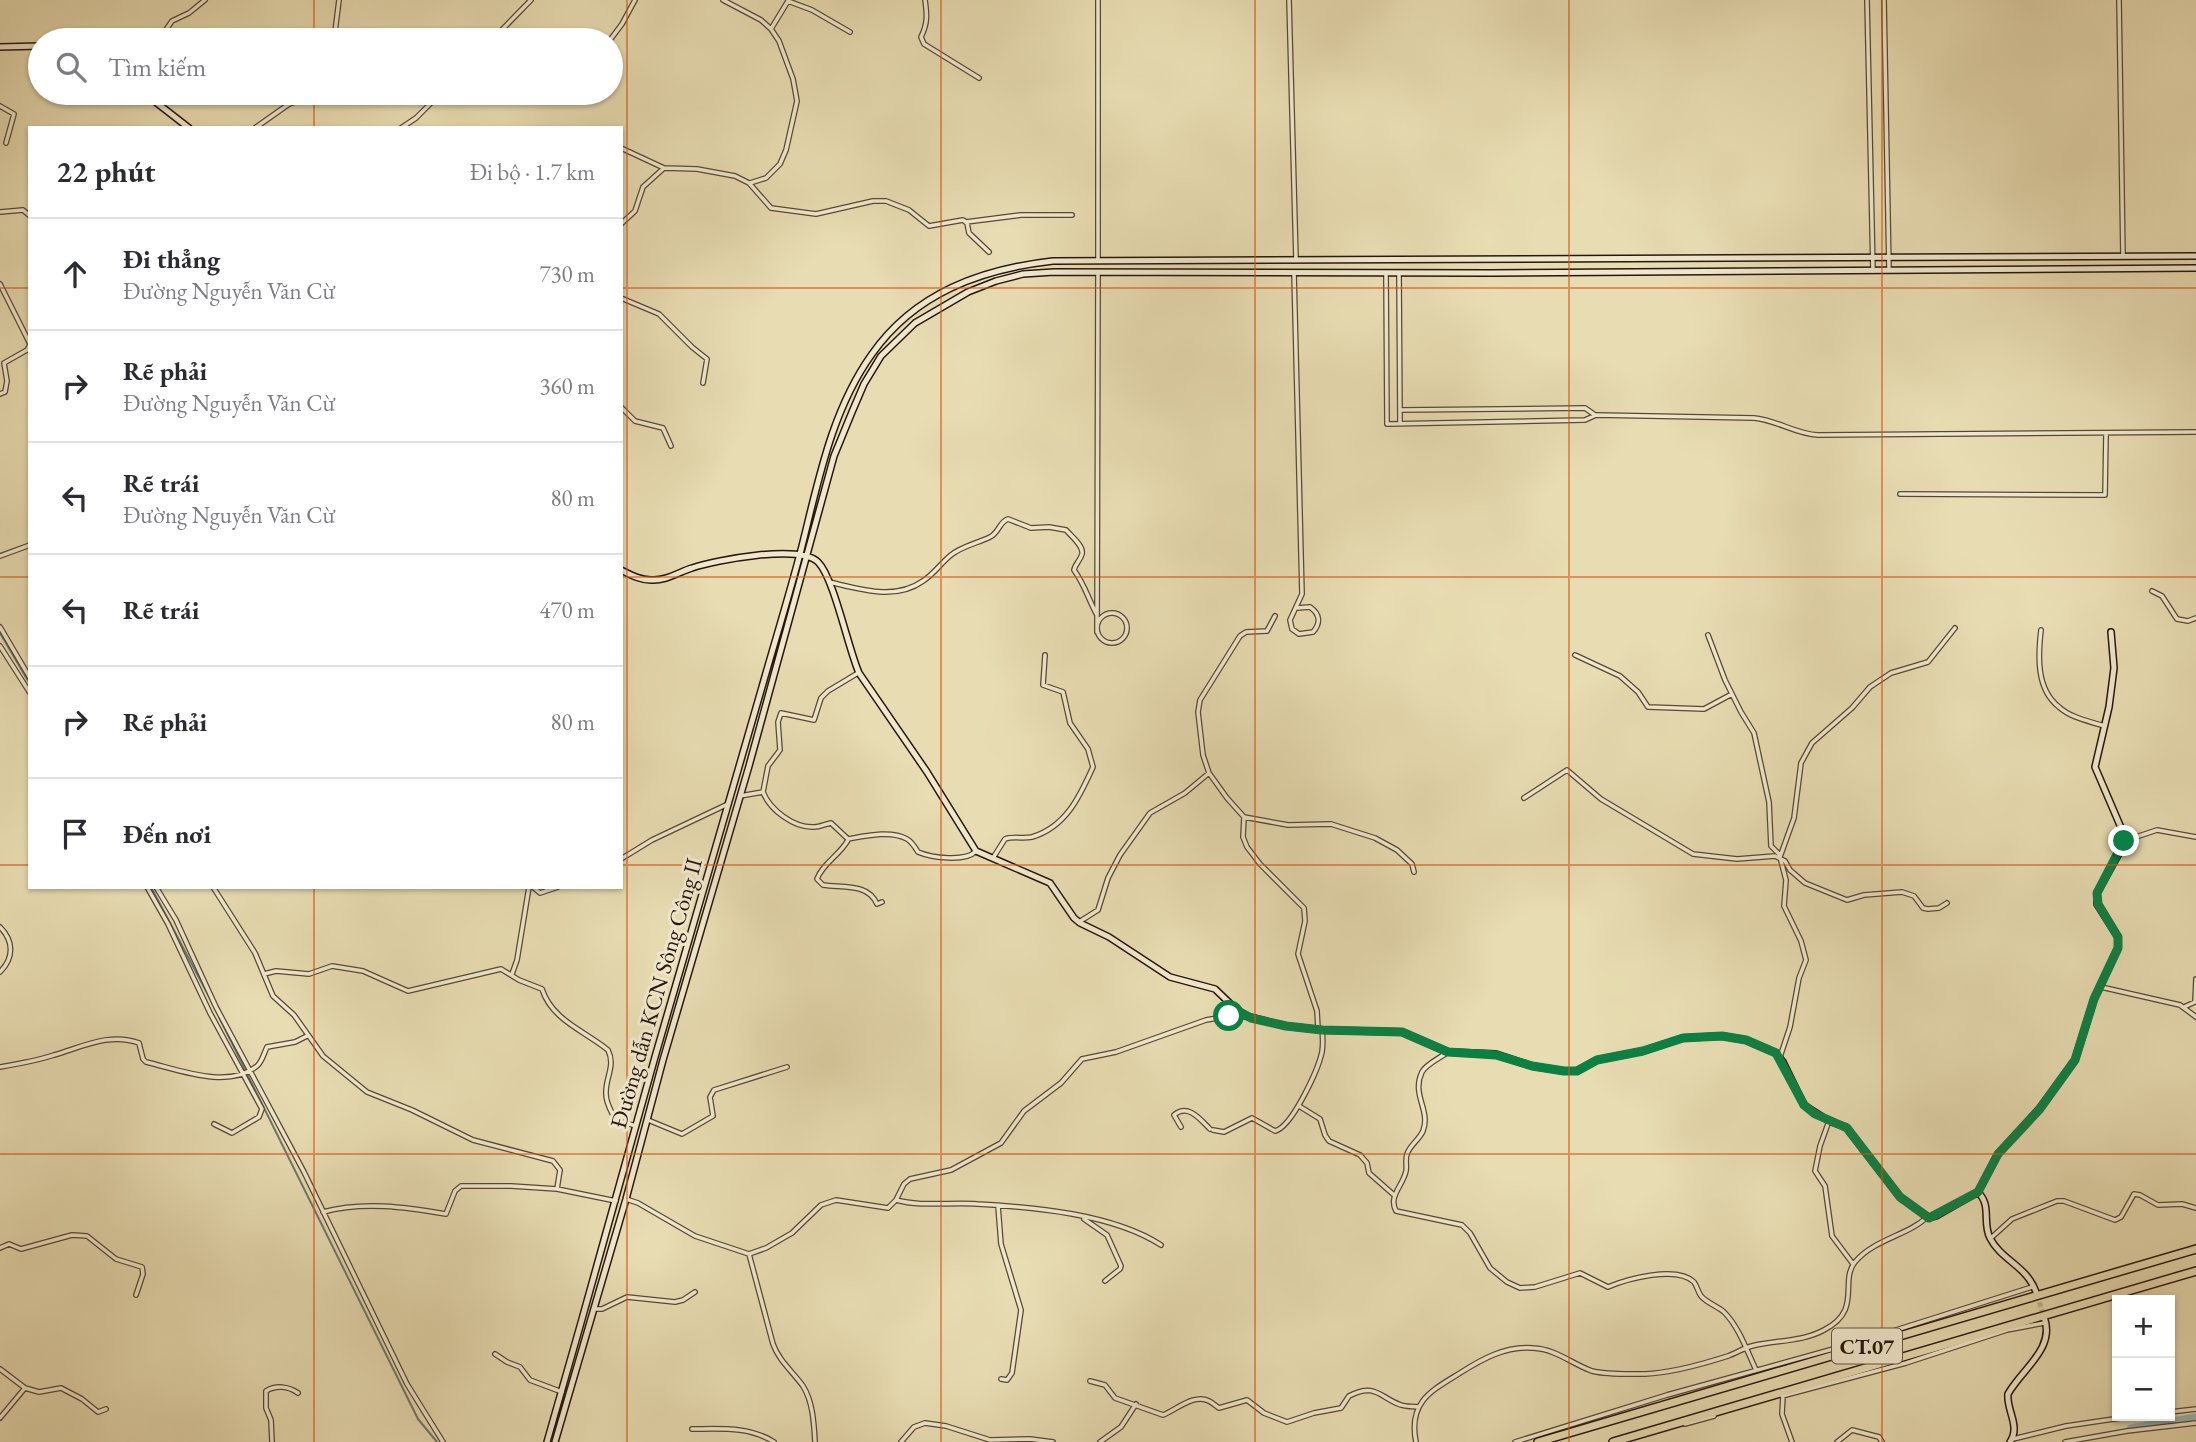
<!DOCTYPE html>
<html lang="vi">
<meta charset="utf-8">
<style>
body{margin:0;font-family:"EB Garamond",serif;background:#f7f7f7;color:#2b2b33}
.controls{position:absolute;right:21px;bottom:21px;display:grid;overflow:hidden;border-radius:0px;box-shadow:0 2px 5px #0004}
.controls button{width:63px;height:63px;display:grid;place-items:center;padding:0;border:0;border-bottom:2px solid #e1e1e2;background:#fff;color:#2b2b33;font:35px sans-serif}
.stop{position:absolute;width:21px;height:21px;margin:-16px;border:5px solid #0b8043;border-radius:50%;background:#fff}
.stop.end{background:#0b8043;border-color:#fff;box-shadow:0 2px 7px #0008}
.list{margin:0;padding:0;list-style:none}
h2{display:flex;justify-content:space-between;align-items:center;height:91px;margin:0;padding:0 28px;font-size:30px}
h2 small{font-size:23px;font-weight:400;color:#7c7c81}
.list li{display:grid;grid-template-columns:46px 1fr auto;gap:21px;align-items:center;box-sizing:border-box;height:112px;padding:0 28px;border-top:2px solid #e1e1e2}
.list b{display:block;font-size:26px;white-space:nowrap}
.list p{margin:0;font-size:23px;white-space:nowrap;color:#7c7c81}
.list em{font-size:23px;font-style:normal;color:#7c7c81}
.icon{flex:none;width:38px;height:38px;fill:none;stroke:currentColor;stroke-width:2;stroke-linecap:round;stroke-linejoin:round}
.map{position:relative;flex:none;width:2196px;height:1442px;overflow:hidden}
.search{position:absolute;background:#fff;box-shadow:0 2px 5px #0004;left:28px;top:28px;width:595px;height:77px;display:flex;align-items:center;gap:18px;box-sizing:border-box;padding:0 24px;border-radius:38px;color:#7c7c81;font-size:26px}
.panel{position:absolute;background:#fff;box-shadow:0 2px 5px #0004;left:28px;top:126px;width:595px;height:763px;border-radius:0px}
.map>svg:first-child{display:block}
.lines{fill:none;stroke-linecap:round;stroke-linejoin:round}
.stream{stroke:#6c7872;stroke-width:2}
.river{stroke:#9bb9b6;stroke-width:9}
.secondary-tunnel{stroke:#c1b491;stroke-width:5;stroke-dasharray:5 2.5;stroke-linecap:butt}
.street-casing{stroke:#564836;stroke-width:6}
.secondary-casing{stroke:#26160d;stroke-width:8}
.highway-casing{stroke:#26160d;stroke-width:10}
.street{stroke:#f0e8cd;stroke-width:3.5}
.secondary{stroke:#f0e8cd;stroke-width:5}
.highway{stroke:#e8dcb2;stroke-width:7}
.route{stroke:#0b8043;stroke-width:9}
.grid{fill:none;stroke:#d5520c;stroke-width:2;stroke-opacity:0.55}
.labels{text-anchor:middle;dominant-baseline:central;stroke-width:6;stroke-linejoin:round;paint-order:stroke}
.shield{fill:#f0e8cd;stroke:#635547;stroke-width:2}
.shield-label{font-size:21px;font-weight:bold;fill:#26160d}
.street-label{font-size:23px;fill:#26160d;stroke:#f0e8cd}
</style>
<div class="map">
<svg width="2196" height="1442" viewBox="0 0 2196 1442">
<rect width="100%" height="100%" fill="#e8dcb2"/>
<filter id="stains"><feTurbulence type="fractalNoise" baseFrequency=".00286" numOctaves="4"/><feColorMatrix values="0 0 0 0 .2 0 0 0 0 .09 0 0 0 0 .02 0 0 0 .5 -.17"/></filter>
<radialGradient id="worn" r=".72"><stop offset=".6" stop-color="#630" stop-opacity="0"/><stop offset="1" stop-color="#630" stop-opacity=".3"/></radialGradient>
<g class="lines">
<path class="stream" d="M 0,633 L 30,684
M 151,887 L 214,1006
M 219,1017 L 418,1419 L 437,1442"/>
<path class="river" d="M 2131,1429 L 2196,1418"/>
<path class="secondary-tunnel" d="M 2037,1295 L 2044,1317"/>
<defs>
<path id="street" d="M 723,0 L 761,20 L 771,29 L 779,41 L 793,79 L 797,101 L 786,150 L 780,164 L 766,178 L 750,183
M 925,0 C 927,14 928,23 921,37 L 924,44 L 979,78
M 1098,0 L 1098,260
M 1289,0 L 1296,260
M 1867,0 L 1873,271
M 1884,0 L 1889,270
M 2119,0 L 2123,256
M 771,29 L 788,1 L 812,10 L 850,32
M 159,40 L 172,21 L 189,13 L 205,0
M 334,40 L 339,0
M 492,40 L 531,0
M 610,40 L 622,24 L 635,0
M 0,106 L 14,114 L 6,143
M 255,128 L 289,104 L 325,93
M 401,128 L 416,118 L 441,93
M 621,148 L 664,168 L 697,169 L 735,176 L 749,183 L 771,208 L 816,214 L 873,201 L 886,201 L 909,210 L 929,226 L 963,220 L 967,223 L 969,233 L 989,252
M 0,212 L 23,210 L 30,216
M 966,222 L 1021,215 L 1072,215
M 621,224 L 635,211 L 643,187 L 664,168
M 1294,273 L 1302,594 L 1290,620 L 1292,629 L 1299,634 L 1313,632 C 1321,623 1320,614 1310,607 L 1297,608
M 1386,273 L 1387,424 L 1585,420 L 1596,415 L 1754,418 C 1777,420 1795,434 1818,435 L 2196,432
M 1399,273 L 1400,423
M 0,284 L 30,344
M 621,298 L 659,314 L 692,347 L 707,359 L 703,383
M 0,394 L 5,392 L 7,381 L 4,363 L 27,350 L 30,345
M 621,407 L 635,421 L 663,428 L 671,446
M 1400,410 L 1585,408 L 1595,415
M 1900,494 L 2105,495 L 2106,434
M 0,556 L 30,545
M 829,582 C 860,589 895,601 923,581 C 934,574 941,563 951,555 C 962,546 978,543 990,537 C 999,533 999,522 1008,519 L 1031,528 L 1049,527 L 1066,530 C 1071,536 1084,546 1082,554 C 1080,561 1075,564 1074,570 C 1086,587 1088,599 1097,615
M 2152,591 L 2162,596 L 2177,619 L 2188,621 L 2196,618
M1097 628a15 15 0 1 1 30 0a15 15 0 1 1-30 0Z
M 1275,616 L 1267,631 L 1246,632 L 1240,636 L 1200,700 L 1198,712 L 1203,755 L 1209,773 L 1227,798 L 1244,817 L 1243,837 L 1247,847 L 1260,864 L 1304,908 L 1305,921 L 1298,954 L 1317,1011 L 1318,1029
M 0,627 L 30,678
M 2041,630 C 2038,656 2036,689 2059,707 C 2071,718 2089,721 2104,726
M 1097,632 L 1098,272
M 1708,635 L 1725,680 L 1741,712 L 1754,733 L 1769,802 L 1771,846 L 1780,855
M 0,646 L 30,693
M 1575,655 L 1620,676 L 1638,692 L 1648,707 L 1704,709 L 1732,694
M 763,792 L 768,766 L 780,750 L 778,722 L 781,713 L 814,720 L 821,698 L 828,691 L 858,673
M 740,796 L 763,792 C 770,810 794,828 814,827 C 820,827 825,824 831,823 L 848,839 C 865,836 891,830 907,839 C 912,842 915,847 918,852 C 932,858 966,862 976,851
M 1524,798 L 1567,770 L 1601,799 L 1693,854 L 1737,859 L 1775,856 L 1785,861 L 1790,870 L 1805,883 L 1847,900 L 1864,895 L 1902,892 L 1914,896 L 1923,908 L 1928,909 L 1939,908 L 1947,903
M 1244,817 L 1288,825 L 1331,824 L 1375,838 L 1397,850 L 1412,864 L 1414,872
M 848,840 C 840,855 823,863 817,879 L 823,885 C 843,888 868,883 877,904 L 882,902
M 2124,841 L 2157,830 L 2196,837
M 993,858 L 1005,839 C 1014,836 1023,839 1032,837 C 1066,827 1080,796 1093,767 L 1088,749 L 1070,723 L 1063,692 L 1043,685 L 1045,655
M 621,859 L 652,840 L 728,804
M 147,887 L 168,924 L 210,1013 L 262,1109 L 259,1117 L 232,1133 L 214,1124
M 156,887 L 176,920 L 216,1007 L 304,1172 L 407,1384 L 443,1442
M 213,887 L 255,953 L 273,996 L 294,1015 L 323,1056 L 367,1092 L 412,1110 L 473,1140 L 553,1161 L 560,1170 L 557,1189
M 533,887 L 540,893 L 558,887
M 1079,922 L 1098,910 L 1108,878 L 1120,855 L 1150,813 L 1185,793 L 1209,773
M 0,927 C 14,941 14,958 0,972
M 264,974 L 276,971 L 309,974 L 332,966 L 363,971 L 408,991 L 501,969 L 519,980 L 542,989 C 552,1020 583,1030 608,1050 C 616,1066 605,1078 606,1094 C 606,1102 612,1114 616,1120 L 636,1126
M 512,974 L 517,960 L 529,887
M 2101,987 L 2180,1005 L 2196,1017
M 2184,1007 L 2195,1002 L 2196,979
M 1448,1052 C 1440,1058 1426,1064 1422,1072 C 1411,1095 1431,1110 1423,1131 C 1419,1140 1410,1145 1407,1154 C 1405,1159 1407,1165 1406,1171 C 1403,1186 1388,1196 1396,1211 L 1462,1225 L 1470,1233 L 1490,1268 L 1507,1282 L 1520,1288 L 1535,1287 L 1580,1273 L 1608,1287 C 1627,1279 1677,1265 1694,1282 C 1697,1286 1698,1292 1701,1296 C 1707,1303 1717,1306 1724,1312 C 1739,1327 1747,1351 1756,1370
M 1780,1057 L 1790,1027 L 1799,978 L 1806,960 L 1801,941 L 1784,906 L 1786,880 L 1780,857 L 1794,818 L 1801,763 L 1812,743 L 1852,708 L 1870,687 L 1891,673 L 1928,662 L 1955,628
M 0,1067 C 18,1064 36,1061 54,1055 C 82,1047 110,1032 139,1043 L 143,1059 L 146,1062 C 177,1069 228,1090 257,1066 C 262,1062 264,1053 267,1047 L 295,1042 L 307,1036
M 1299,1106 L 1320,1119 L 1325,1135 L 1329,1141 L 1360,1155 L 1367,1163 L 1369,1173 L 1394,1195
M 648,1120 L 682,1134 L 713,1116 L 710,1097 L 714,1090 L 787,1067
M 1829,1121 L 1820,1146 L 1815,1171 L 1825,1186 L 1832,1236 L 1853,1264
M 1181,1127 L 1174,1115 C 1188,1103 1200,1119 1210,1129
M 1213,1130 L 1224,1132 L 1252,1118 L 1275,1131 C 1292,1127 1318,1070 1322,1052 C 1323,1045 1323,1038 1322,1030
M 626,1199 L 638,1203 L 695,1236 L 749,1254 L 766,1248 L 792,1233 L 821,1205 L 836,1200 L 888,1208 L 896,1200 L 904,1184 L 910,1179 L 951,1170 L 1001,1143 L 1024,1111 L 1061,1083 L 1082,1059 L 1116,1052 L 1206,1020 L 1235,1015 L 1238,1011
M 896,1200 C 921,1207 951,1202 977,1204 C 1034,1207 1113,1214 1161,1245
M 998,1206 L 1001,1244 L 1021,1310 L 1012,1373 L 1007,1380 L 1001,1379
M 323,1212 C 363,1201 405,1207 446,1214 L 455,1191 L 461,1186 L 511,1186 L 557,1189 L 616,1201
M 1084,1219 L 1107,1235 L 1121,1266 L 1120,1269 L 1105,1281
M 1991,1238 L 2012,1219 L 2057,1201 L 2064,1201 L 2115,1220 L 2121,1217 L 2134,1194 L 2140,1195 L 2158,1205 L 2182,1204 L 2196,1208
M 0,1248 L 9,1244 L 21,1249 L 72,1235 L 87,1236 L 116,1259 L 142,1267 L 143,1274 L 136,1295
M 749,1254 L 773,1344 C 779,1361 793,1372 803,1386 C 813,1402 814,1424 815,1442
M 595,1309 L 602,1309 L 627,1297 L 675,1302 L 683,1300 L 695,1292
M 495,1354 L 507,1362 L 520,1367 L 530,1380 L 562,1392
M 0,1369 L 25,1388 L 39,1392 L 61,1388 L 82,1399 L 98,1412 L 106,1409
M 1090,1381 L 1105,1385 L 1115,1398 L 1163,1415 C 1176,1410 1194,1393 1209,1401 C 1213,1403 1216,1406 1219,1408 L 1247,1400 L 1264,1413 L 1287,1422 L 1314,1413 L 1341,1408 L 1349,1396 C 1376,1382 1380,1398 1401,1405 C 1406,1407 1413,1406 1418,1407
M 1782,1396 L 1906,1363 L 2007,1330 L 2044,1323
M 1783,1396 L 1782,1414 L 1792,1442
M 2170,1412 L 2196,1409
M 0,1418 L 25,1388
M 1685,1424 L 1714,1416
M 692,1429 C 720,1429 749,1426 774,1442
M 2013,1439 L 2066,1426 L 2134,1416
M 272,1442 L 271,1420 L 266,1408 L 266,1391 C 276,1385 288,1386 298,1393
M 901,1442 L 914,1427 L 925,1423 L 946,1426 L 990,1440 L 1030,1439 L 1053,1442
M 1100,1442 L 1121,1427 L 1136,1404
M 1416,1442 C 1408,1402 1431,1391 1460,1373 C 1482,1359 1505,1346 1533,1348 C 1556,1349 1572,1364 1592,1371 C 1608,1375 1629,1374 1645,1374 C 1671,1373 1703,1364 1728,1356 C 1736,1353 1744,1348 1752,1346 C 1776,1340 1802,1342 1824,1330 C 1863,1310 1839,1282 1855,1262 C 1874,1239 1909,1235 1927,1217
M 1515,1442 L 1667,1395 L 1855,1343 L 2032,1287
M 1837,1442 L 1852,1430 L 1879,1437 L 1882,1442
M 2065,1442 L 2127,1431 L 2196,1423"/>
<path id="secondary" d="M 0,47 L 40,46
M 144,93 L 189,128
M 621,570 C 631,575 640,580 651,580 C 666,581 679,572 692,568 C 716,560 800,544 818,562 C 834,578 848,648 859,673 L 927,772 L 976,851 L 1050,883 L 1074,918 L 1080,923 L 1109,937 L 1170,977 L 1215,989 L 1242,1015 L 1286,1026 L 1322,1030 L 1402,1032 L 1448,1052 L 1496,1054 L 1532,1066 L 1564,1071 L 1577,1071 L 1597,1060 L 1643,1051 L 1683,1038 L 1722,1036 L 1746,1040 L 1776,1053 L 1783,1062 L 1804,1105 L 1829,1121 L 1846,1127 L 1900,1197 L 1929,1218 L 1936,1216 L 1978,1192 C 1992,1206 1982,1222 1990,1238 C 2001,1260 2027,1266 2036,1292
M 1978,1192 L 1998,1154 L 2039,1109 L 2075,1060 L 2094,999 L 2118,948 L 2118,937 L 2097,904 L 2097,893 L 2122,848 L 2124,841 L 2122,830 L 2095,767 L 2109,707 L 2114,668 L 2111,632
M 547,1442 C 584,1314 619,1186 655,1057 C 690,933 727,811 762,687 C 775,641 789,596 801,550 C 818,483 831,411 872,354 C 915,293 981,269 1053,261 L 2196,256
M 555,1442 L 626,1199 L 663,1060 L 749,766 L 834,456 L 852,412 L 864,384 L 881,356 L 915,323 L 968,292 L 996,281 L 1023,274 L 1054,272 L 1491,273 L 2196,268
M 2010,1442 C 2021,1426 2006,1410 2008,1394 C 2022,1369 2056,1348 2044,1317"/>
<path id="highway" d="M 1538,1442 L 2196,1249
M 1613,1442 L 2196,1271"/>
</defs>
<use href="#street" class="street-casing"/>
<use href="#secondary" class="secondary-casing"/>
<use href="#highway" class="highway-casing"/>
<use href="#street" class="street"/>
<use href="#secondary" class="secondary"/>
<use href="#highway" class="highway"/>
</g>
<g class="lines">
<path class="route" d="M 1229,1016 L 1235,1015 L 1238,1011 L 1251,1018 L 1286,1026 L 1322,1030 L 1402,1032 L 1448,1052 L 1496,1055 L 1532,1066 L 1564,1071 L 1577,1071 L 1597,1060 L 1643,1051 L 1683,1038 L 1722,1036 L 1746,1040 L 1776,1053 L 1804,1105 L 1815,1114 L 1847,1128 L 1900,1197 L 1929,1218 L 1978,1192 L 1998,1154 L 2039,1110 L 2075,1060 L 2094,999 L 2118,948 L 2118,937 L 2098,904 L 2097,893 L 2124,841"/>
</g>
<path class="grid" d="M 314,0 L 314,40M 627,0 L 627,1442M 941,0 L 941,1442M 1255,0 L 1255,1442M 1569,0 L 1569,1442M 1882,0 L 1882,1442M 314,93 L 314,128M 0,288 L 30,288M 621,288 L 2196,288M 0,577 L 30,577M 621,577 L 2196,577M 0,865 L 30,865M 621,865 L 2196,865M 314,887 L 314,1442M 0,1154 L 2196,1154"/>
<g class="labels">
<rect class="shield" x="1832" y="1328.5" width="70" height="35" rx="5"/>
<g class="shield-label">
<text x="1867" y="1346">CT.07</text>
</g>
<g class="street-label">
<text transform="translate(656 993) rotate(-74)">Đường dẫn KCN Sông Công II</text>
</g>
</g>
<rect width="100%" height="100%" filter="url(#stains)"/>
<rect width="100%" height="100%" fill="url(#worn)"/>
</svg>
<div class="controls">
<button>+</button>
<button>−</button>
</div>
<div class="stop" style="left:1229px;top:1016px"></div>
<div class="stop end" style="left:2124px;top:841px"></div>
<div class="search"><svg class="icon" aria-label="search" viewBox="0 0 24 24"><circle cx="10" cy="10" r="6"/><path d="M15 15l6 6"/></svg>Tìm kiếm</div>
<section class="panel">
<h2>22 phút<small>Đi bộ · 1.7 km</small></h2>
<ul class="list">
<li><svg class="icon" aria-label="ahead" viewBox="0 0 24 24"><path d="M12 20V5M6 11l6-6 6 6"/></svg><div><b>Đi thẳng</b><p>Đường Nguyễn Văn Cừ</p></div><em>730 m</em></li>
<li><svg class="icon" aria-label="right" viewBox="0 0 24 24"><path d="M7 20v-9h11M14 6l5 5-5 5"/></svg><div><b>Rẽ phải</b><p>Đường Nguyễn Văn Cừ</p></div><em>360 m</em></li>
<li><svg class="icon" aria-label="left" viewBox="0 0 24 24"><path d="M17 20v-9H6M10 6l-5 5 5 5"/></svg><div><b>Rẽ trái</b><p>Đường Nguyễn Văn Cừ</p></div><em>80 m</em></li>
<li><svg class="icon" aria-label="left" viewBox="0 0 24 24"><path d="M17 20v-9H6M10 6l-5 5 5 5"/></svg><div><b>Rẽ trái</b></div><em>470 m</em></li>
<li><svg class="icon" aria-label="right" viewBox="0 0 24 24"><path d="M7 20v-9h11M14 6l5 5-5 5"/></svg><div><b>Rẽ phải</b></div><em>80 m</em></li>
<li><svg class="icon" aria-label="arrive" viewBox="0 0 24 24"><path d="M6 21V4h12l-3 4 3 4H6"/></svg><div><b>Đến nơi</b></div></li>
</ul>
</section>
</div>
